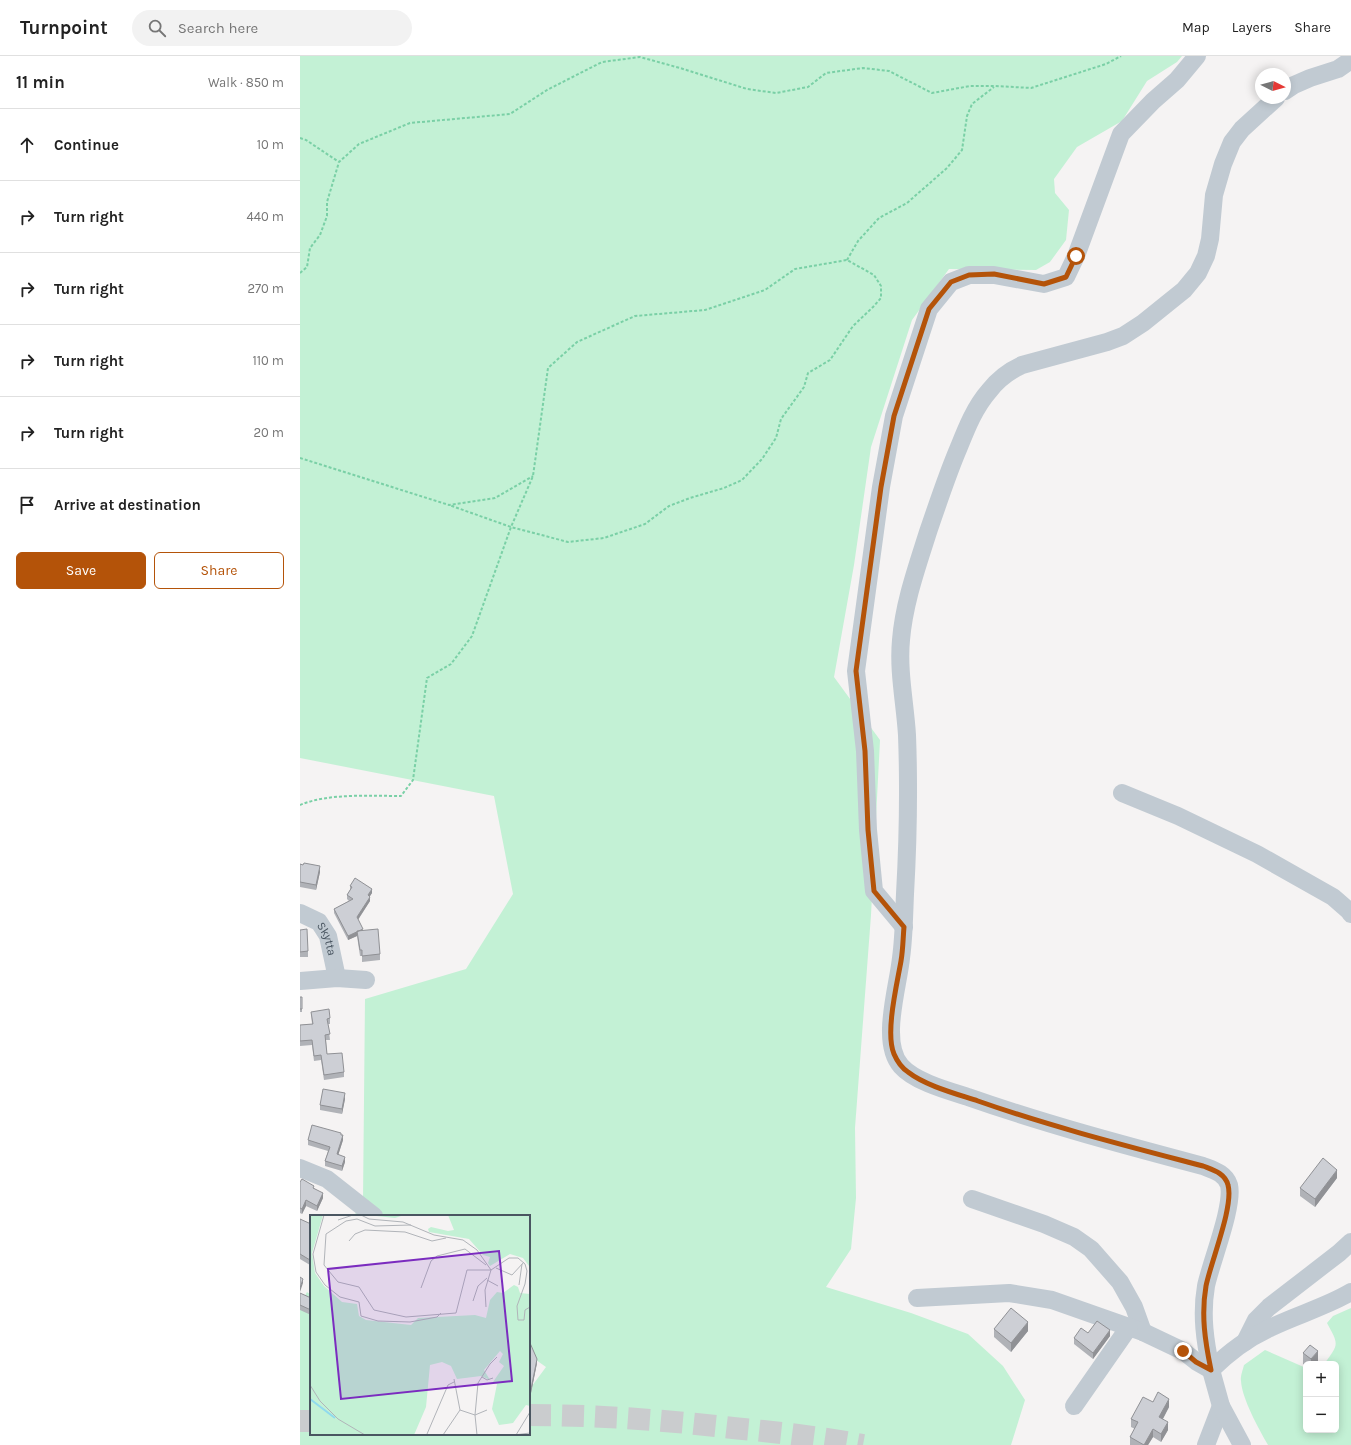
<!DOCTYPE html>
<meta charset="utf-8">
<style>
body{margin:0;font-family:Karla,sans-serif;background:#f2f2f2;color:#222}
.controls{position:absolute;right:12px;bottom:12px;display:grid;overflow:hidden;border-radius:6px;box-shadow:0 2px 10px #0003}
.controls button{width:36px;height:36px;display:grid;place-items:center;padding:0;border:0;border-bottom:1px solid #e0e0e0;background:#fff;color:#222;font:20px sans-serif}
.compass{position:absolute;left:955px;top:12px;width:36px;height:36px;border-radius:50%;background:#fff;box-shadow:0 2px 10px #0003;rotate:96deg}
.stop{position:absolute;width:12px;height:12px;margin:-9px;border:3px solid #b45309;border-radius:50%;background:#fff}
.stop.end{background:#b45309;border-color:#fff;box-shadow:0 1px 4px #0008}
.list{margin:0;padding:0;list-style:none}
h2{display:flex;justify-content:space-between;align-items:center;height:52px;margin:0;padding:0 16px;font-size:17px}
h2 small{font-size:13px;font-weight:400;color:#767676}
.list li{display:grid;grid-template-columns:26px 1fr auto;gap:12px;align-items:center;box-sizing:border-box;height:72px;padding:0 16px;border-top:1px solid #e0e0e0}
.list b{display:block;font-size:15px;white-space:nowrap}
.list em{font-size:13px;font-style:normal;color:#767676}
.actions{display:flex;gap:8px;padding:12px 16px}
.actions a{flex:1;padding:9px 0;border:1px solid #b45309;border-radius:6px;text-align:center;font-size:14px;color:#b45309}
.actions .main{background:#b45309;color:#fff}
.icon{flex:none;width:22px;height:22px;fill:none;stroke:currentColor;stroke-width:2;stroke-linecap:round;stroke-linejoin:round}
.map{position:relative;flex:none;width:1051px;height:1389px;overflow:hidden}
header{display:flex;align-items:center;gap:24px;box-sizing:border-box;height:56px;padding:0 20px;background:#fff;border-bottom:1px solid #e0e0e0}
header strong{font-size:19px}
nav{display:flex;gap:22px;margin-inline-start:auto;font-size:14px}
.search{width:280px;height:36px;background:#f2f2f2;display:flex;align-items:center;gap:10px;box-sizing:border-box;padding:0 14px;border-radius:22px;color:#767676;font-size:15px}
main{display:flex}
aside{flex:1;background:#fff}
.map>svg:first-child{display:block}
.green{fill:#c3f1d5}
.lines{fill:none;stroke-linecap:round;stroke-linejoin:round}
.highway-tunnel{stroke:#caccce;stroke-width:22;stroke-dasharray:22 11;stroke-linecap:butt}
.path{stroke:#7ad0a6;stroke-width:2;stroke-dasharray:3 2;stroke-linecap:butt}
.minor{stroke:#c1cad2;stroke-width:18}
.wall{fill:#b0b2b7}
.shaded-wall{fill:#909195}
.building{fill:#cdcfd5;stroke:#909195}
.route{stroke:#b45309;stroke-width:5}
.labels{text-anchor:middle;dominant-baseline:central;stroke-width:3;stroke-linejoin:round;paint-order:stroke}
.street-label{font-size:12px;fill:#4a5661;stroke:#fff}
.inset-river{fill:none;stroke:#90daee;stroke-width:2}
.inset-road{fill:none;stroke:#b1b4b9;stroke-width:1}
.view{fill:#7b2cbf;fill-opacity:0.15;stroke:#7b2cbf;stroke-width:2}
.inset-edge{fill:none;stroke:#4a5661;stroke-width:2}
</style>
<header>
<strong>Turnpoint</strong>
<div class="search"><svg class="icon" aria-label="search" viewBox="0 0 24 24"><circle cx="10" cy="10" r="6"/><path d="M15 15l6 6"/></svg>Search here</div>
<nav><a>Map</a><a>Layers</a><a>Share</a></nav>
</header>
<main>
<aside>
<h2>11 min<small>Walk · 850 m</small></h2>
<ul class="list">
<li><svg class="icon" aria-label="ahead" viewBox="0 0 24 24"><path d="M12 20V5M6 11l6-6 6 6"/></svg><div><b>Continue</b></div><em>10 m</em></li>
<li><svg class="icon" aria-label="right" viewBox="0 0 24 24"><path d="M7 20v-9h11M14 6l5 5-5 5"/></svg><div><b>Turn right</b></div><em>440 m</em></li>
<li><svg class="icon" aria-label="right" viewBox="0 0 24 24"><path d="M7 20v-9h11M14 6l5 5-5 5"/></svg><div><b>Turn right</b></div><em>270 m</em></li>
<li><svg class="icon" aria-label="right" viewBox="0 0 24 24"><path d="M7 20v-9h11M14 6l5 5-5 5"/></svg><div><b>Turn right</b></div><em>110 m</em></li>
<li><svg class="icon" aria-label="right" viewBox="0 0 24 24"><path d="M7 20v-9h11M14 6l5 5-5 5"/></svg><div><b>Turn right</b></div><em>20 m</em></li>
<li><svg class="icon" aria-label="arrive" viewBox="0 0 24 24"><path d="M6 21V4h12l-3 4 3 4H6"/></svg><div><b>Arrive at destination</b></div></li>
</ul>
<div class="actions"><a class="main">Save</a><a>Share</a></div>
</aside>
<div class="map">
<svg width="1051" height="1389" viewBox="0 0 1051 1389">
<rect width="100%" height="100%" fill="#f5f3f3"/>
<path class="green" d="M 0,0 L 882,0 L 877,6 L 847,25 L 822,65 L 777,91 L 754,123 L 755,137 L 769,154 L 766,184 L 750,206 L 736,214 L 649,213 L 612,264 L 571,391 L 554,509 L 534,621 L 580,684 L 571,859 L 555,1072 L 556,1142 L 551,1193 L 526,1231 L 611,1257 L 668,1278 L 703,1310 L 725,1344 L 711,1389 L 0,1389 L 0,1248 L 7,1236 L 11,1239 L 11,1378 L 229,1378 L 229,1334 L 246,1311 L 229,1299 L 229,1160 L 54,1160 L 63,1144 L 65,943 L 166,913 L 213,838 L 194,740 L 0,702 Z
M 1051,1252 L 1051,1389 L 968,1389 C 959,1373 942,1343 941,1325 C 940,1320 943,1314 944,1309 L 965,1294 L 1006,1312 L 1006,1374 L 1036,1374 L 1036,1308 L 1024,1308 C 1039,1288 1039,1289 1027,1267 L 1033,1260 Z"/>
<g class="lines">
<path class="highway-tunnel" d="M 229,1359 C 297,1359 365,1364 433,1372 C 476,1376 520,1381 563,1389
M 0,1365 L 11,1365"/>
<path class="path" d="M 0,82 L 6,84 L 39,106
M 547,204 L 558,185 L 579,162 L 607,147 L 647,112 L 662,94 L 667,60 L 672,48 L 694,31
M 0,217 L 7,211 L 10,192 L 20,179 L 27,160 L 27,146 L 39,106 L 59,88 L 110,67 L 210,58 L 247,34 L 302,6 L 340,1 L 380,12 L 447,33 L 476,37 L 508,31 L 526,17 L 563,12 L 589,15 L 632,37 L 670,30 L 695,30 L 731,32 L 806,8 L 821,0
M 0,402 L 149,449 L 195,442 L 233,420
M 0,749 C 28,737 71,740 101,740 L 113,724 L 127,622 L 151,608 L 172,580 L 211,471 L 233,420 L 248,312 L 277,286 L 335,260 L 405,254 L 465,234 L 495,213 L 547,204 L 574,219 L 581,230 L 581,242 L 573,251 L 553,270 L 530,304 L 508,317 L 504,331 L 481,363 L 476,382 L 462,403 L 442,424 L 424,432 L 390,442 L 369,450 L 345,468 L 304,482 L 268,486 L 211,471 L 149,449"/>
<g class="minor">
<path d="M 985,35 L 994,29 L 1010,22 L 1038,13 L 1051,4"/>
<path d="M 822,737 L 878,760 L 957,798 L 1033,841 L 1049,855 L 1051,858"/>
<path id="s1" d="M 0,857 L 19,866 L 28,880 L 37,922"/>
<path d="M 604,871 L 574,835 L 568,774 L 565,695 L 556,615 L 581,431 L 594,360 L 629,253 L 651,226 L 669,219 L 694,219 L 744,228 L 766,221 L 776,200 L 821,78 L 853,45 L 877,24 L 897,0"/>
<path d="M 0,925 L 37,922 L 66,924"/>
<path d="M 0,1112 L 27,1123 L 74,1160"/>
<path d="M 672,1143 L 744,1168 L 774,1181 L 791,1193 L 820,1226 L 834,1251 L 843,1276"/>
<path d="M 617,1242 L 709,1237 L 752,1244 L 843,1276 L 883,1295 L 897,1306 L 911,1314"/>
<path d="M 945,1286 L 956,1264 L 969,1251 L 1039,1197 L 1051,1186"/>
<path d="M 911,1314 C 905,1285 901,1259 906,1230 C 911,1206 934,1150 929,1129 C 925,1117 913,1114 903,1110 C 824,1089 745,1068 668,1041 C 649,1035 615,1026 601,1010 C 580,986 598,932 601,902 C 604,881 604,859 605,838 C 608,785 609,732 607,679 C 605,647 598,615 601,584 C 604,547 617,511 628,476 C 638,447 647,419 659,391 C 667,371 675,351 689,335 C 698,323 709,315 722,309 L 807,286 L 823,280 L 843,267 L 884,234 L 898,217 L 906,200 L 910,183 L 914,139 L 923,108 L 932,86 L 942,73 L 976,42"/>
<path d="M 774,1350 L 829,1271"/>
<path d="M 906,1389 L 921,1350"/>
<path d="M 942,1389 L 921,1350 L 911,1314 C 928,1297 948,1282 970,1272 C 996,1259 1026,1251 1051,1236"/>
</g>
</g>
<path class="wall" d="M 0,808 L 20,816 L 16,834 L 0,831 Z
M 50,830 L 72,837 L 70,840 L 70,845 L 58,864 L 63,875 L 80,898 L 80,904 L 62,906 L 62,900 L 60,900 L 57,880 L 48,884 L 34,857 L 34,853 L 49,845 L 47,843 L 47,839 L 50,834 Z
M 0,874 L 8,895 L 8,901 L 0,901 Z
M 0,941 L 2,941 L 2,956 L 0,956 Z
M 11,956 L 30,962 L 30,968 L 28,968 L 30,984 L 26,984 L 27,998 L 44,1016 L 44,1021 L 24,1024 L 21,1004 L 14,1005 L 12,989 L 0,990 L 0,969 L 12,968 Z
M 45,1043 L 42,1058 L 20,1054 L 20,1049 Z
M 41,1079 L 43,1084 L 38,1099 L 45,1106 L 42,1115 L 25,1110 L 25,1105 L 28,1095 L 8,1089 L 8,1084 Z
M 1037,1122 L 1015,1151 L 1000,1140 L 1000,1132 Z
M 0,1126 L 14,1132 L 23,1142 L 17,1155 L 6,1150 L 2,1158 L 0,1157 Z
M 0,1163 L 11,1168 L 10,1209 L 0,1203 Z
M 0,1237 L 11,1242 L 11,1259 L 0,1254 Z
M 694,1273 L 728,1275 L 711,1296 L 694,1281 Z
M 788,1277 L 810,1280 L 793,1303 L 774,1288 L 774,1282 Z
M 229,1292 L 237,1307 L 231,1337 L 229,1337 Z
M 1003,1297 L 1018,1305 L 1016,1308 L 1006,1308 L 1006,1310 L 1003,1308 Z
M 853,1346 L 869,1351 L 863,1363 L 868,1374 L 861,1386 L 853,1381 L 848,1389 L 830,1389 L 830,1381 L 835,1373 L 831,1371 L 831,1363 Z"/>
<path class="shaded-wall" d="M 20,810 L 20,816 L 16,834 L 16,829 Z
M 72,833 L 72,837 L 68,843 L 68,839 Z
M 70,841 L 70,845 L 57,865 L 57,861 Z
M 57,876 L 57,880 L 48,884 L 48,880 Z
M 45,1037 L 45,1043 L 42,1058 L 42,1053 Z
M 43,1079 L 43,1084 L 37,1103 L 37,1098 Z
M 45,1101 L 45,1106 L 42,1115 L 42,1110 Z
M 1037,1114 L 1037,1122 L 1015,1151 L 1015,1143 Z
M 23,1137 L 23,1142 L 17,1155 L 17,1150 Z
M 6,1144 L 6,1150 L 2,1158 L 2,1153 Z
M 11,1201 L 11,1206 L 10,1209 L 10,1204 Z
M 3,1223 L 3,1227 L 0,1236 L 0,1232 Z
M 728,1266 L 728,1275 L 711,1296 L 711,1287 Z
M 810,1274 L 810,1280 L 793,1303 L 793,1297 Z
M 1018,1295 L 1018,1305 L 1016,1308 L 1011,1308 L 1011,1303 Z
M 237,1303 L 237,1307 L 231,1337 L 231,1333 Z
M 869,1343 L 869,1351 L 859,1370 L 859,1361 Z
M 868,1366 L 868,1374 L 861,1386 L 861,1378 Z
M 853,1373 L 853,1381 L 848,1389 L 844,1389 Z"/>
<path class="building" d="M 4,807 L 20,810 L 16,829 L 0,826 L 0,808 L 3,809 Z
M 55,822 L 72,833 L 68,839 L 70,841 L 57,861 L 63,873 L 48,880 L 34,853 L 53,843 L 47,839 L 52,831 L 50,830 Z
M 7,873 L 8,895 L 0,896 L 0,874 Z
M 78,873 L 80,898 L 62,900 L 62,894 L 60,894 L 57,875 Z
M 0,941 L 2,941 L 2,953 L 0,953 Z
M 29,953 L 30,962 L 27,963 L 30,978 L 25,979 L 27,998 L 42,997 L 44,1016 L 24,1019 L 21,999 L 14,1000 L 12,984 L 0,985 L 0,969 L 13,968 L 11,956 Z
M 23,1033 L 45,1037 L 42,1053 L 20,1049 Z
M 12,1069 L 41,1077 L 41,1079 L 43,1079 L 37,1098 L 45,1101 L 42,1110 L 25,1105 L 30,1091 L 8,1084 Z
M 1023,1102 L 1037,1114 L 1015,1143 L 1000,1132 Z
M 2,1123 L 14,1130 L 13,1132 L 23,1137 L 17,1150 L 6,1144 L 2,1153 L 0,1152 L 0,1126 Z
M 0,1163 L 11,1168 L 11,1201 L 10,1204 L 0,1198 Z
M 0,1221 L 3,1223 L 0,1232 Z
M 0,1237 L 11,1242 L 11,1254 L 0,1249 Z
M 711,1252 L 728,1266 L 711,1287 L 694,1273 Z
M 797,1265 L 810,1274 L 793,1297 L 774,1282 L 781,1272 L 788,1277 Z
M 230,1287 L 237,1303 L 231,1333 L 229,1333 L 229,1292 Z
M 1010,1289 L 1018,1295 L 1011,1303 L 1003,1297 Z
M 858,1336 L 869,1343 L 859,1361 L 868,1366 L 861,1378 L 853,1373 L 844,1389 L 830,1381 L 838,1366 L 831,1363 L 843,1341 L 853,1346 Z"/>
<g class="lines">
<path class="route" d="M 776,200 L 766,221 L 744,228 L 694,218 L 669,219 L 651,226 L 629,253 L 594,360 L 581,431 L 556,615 L 565,695 L 568,774 L 574,835 L 604,871 C 603,882 603,894 601,905 C 597,928 585,977 594,998 C 597,1005 602,1012 608,1016 C 626,1030 657,1038 678,1045 C 752,1071 827,1090 903,1110 C 913,1114 925,1117 928,1129 C 934,1150 911,1205 906,1230 C 901,1259 905,1285 911,1314 L 896,1306 L 883,1295"/>
</g>
<g class="labels">
<g class="street-label">
<text stroke="none"><textPath href="#s1" startOffset="40">Skytta</textPath></text>
</g>
</g>
<g transform="translate(10 1159)">
<rect width="220" height="220" fill="#f5f3f3"/>
<path d="M 0,0 L 13,0 L 2,38 L 5,58 L 14,71 L 32,87 L 47,89 L 49,101 L 56,105 L 101,110 L 108,103 L 165,100 L 176,103 L 180,85 L 187,77 L 193,78 L 204,70 L 208,72 L 210,78 L 220,79 L 220,191 L 216,190 L 203,208 L 189,210 L 182,194 L 187,169 L 183,167 L 194,151 L 189,147 L 193,139 L 190,136 L 174,155 L 180,165 L 171,161 L 147,164 L 141,151 L 132,147 L 120,150 L 116,192 L 104,220 L 0,220 ZM 57,0 L 94,0 L 85,3 ZM 138,0 L 220,0 L 220,73 L 219,51 L 213,43 L 200,39 L 180,51 L 178,48 L 180,42 L 173,40 L 159,24 L 119,17 L 118,14 L 121,12 L 138,16 L 144,15 Z" fill="#c3f1d5"/>
<path class="inset-river" d="M 0,184 L 25,203"/>
<path class="inset-road" d="M 14,0 L 3,39 L 6,57 L 15,70 L 30,82 L 49,87 L 51,101 L 68,106 L 100,107 L 127,102 L 131,98M 51,0 L 59,4 L 93,7 L 124,20 L 153,25 L 167,35 L 181,55 L 199,43 L 208,43 L 215,49 L 217,56 L 215,69 L 207,91 L 208,105 L 214,105 L 215,95 L 220,92M 28,5 L 43,0M 101,10 L 65,11 L 47,4 L 36,6 L 16,19 L 14,50 L 28,67 L 49,72 L 64,95 L 96,102 L 146,98 L 157,55 L 181,55M 39,26 L 45,19 L 55,15 L 95,17 L 122,26 L 136,23M 186,53 L 202,60 L 214,47M 177,65 L 188,71M 209,70 L 212,49M 111,73 L 121,46 L 127,41 L 155,34 L 176,50M 163,86 L 168,71 L 177,63M 176,92 L 175,75 L 181,55M 172,162 L 177,165 L 183,163M 144,164 L 150,195 L 165,200 L 177,195M 0,170 L 10,186 L 28,204 L 55,220M 117,219 L 138,170 L 144,167M 133,220 L 150,195M 167,220 L 165,200 L 168,168 L 180,149 L 187,142M 204,220 L 220,218M 206,220 L 220,197"/>
<path class="view" d="M 189,36 L 202,166 L 31,184 L 18,54 Z"/>
<rect width="220" height="220" class="inset-edge"/>
</g>
</svg>
<div class="controls">
<button>+</button>
<button>−</button>
</div>
<svg class="compass" viewBox="-18 -18 36 36"><path d="M0-13l5 13h-10z" fill="#e53935"/><path d="M0 13l5-13h-10z" fill="#767676"/></svg>
<div class="stop" style="left:776px;top:200px"></div>
<div class="stop end" style="left:883px;top:1295px"></div>
</div>
</main>
